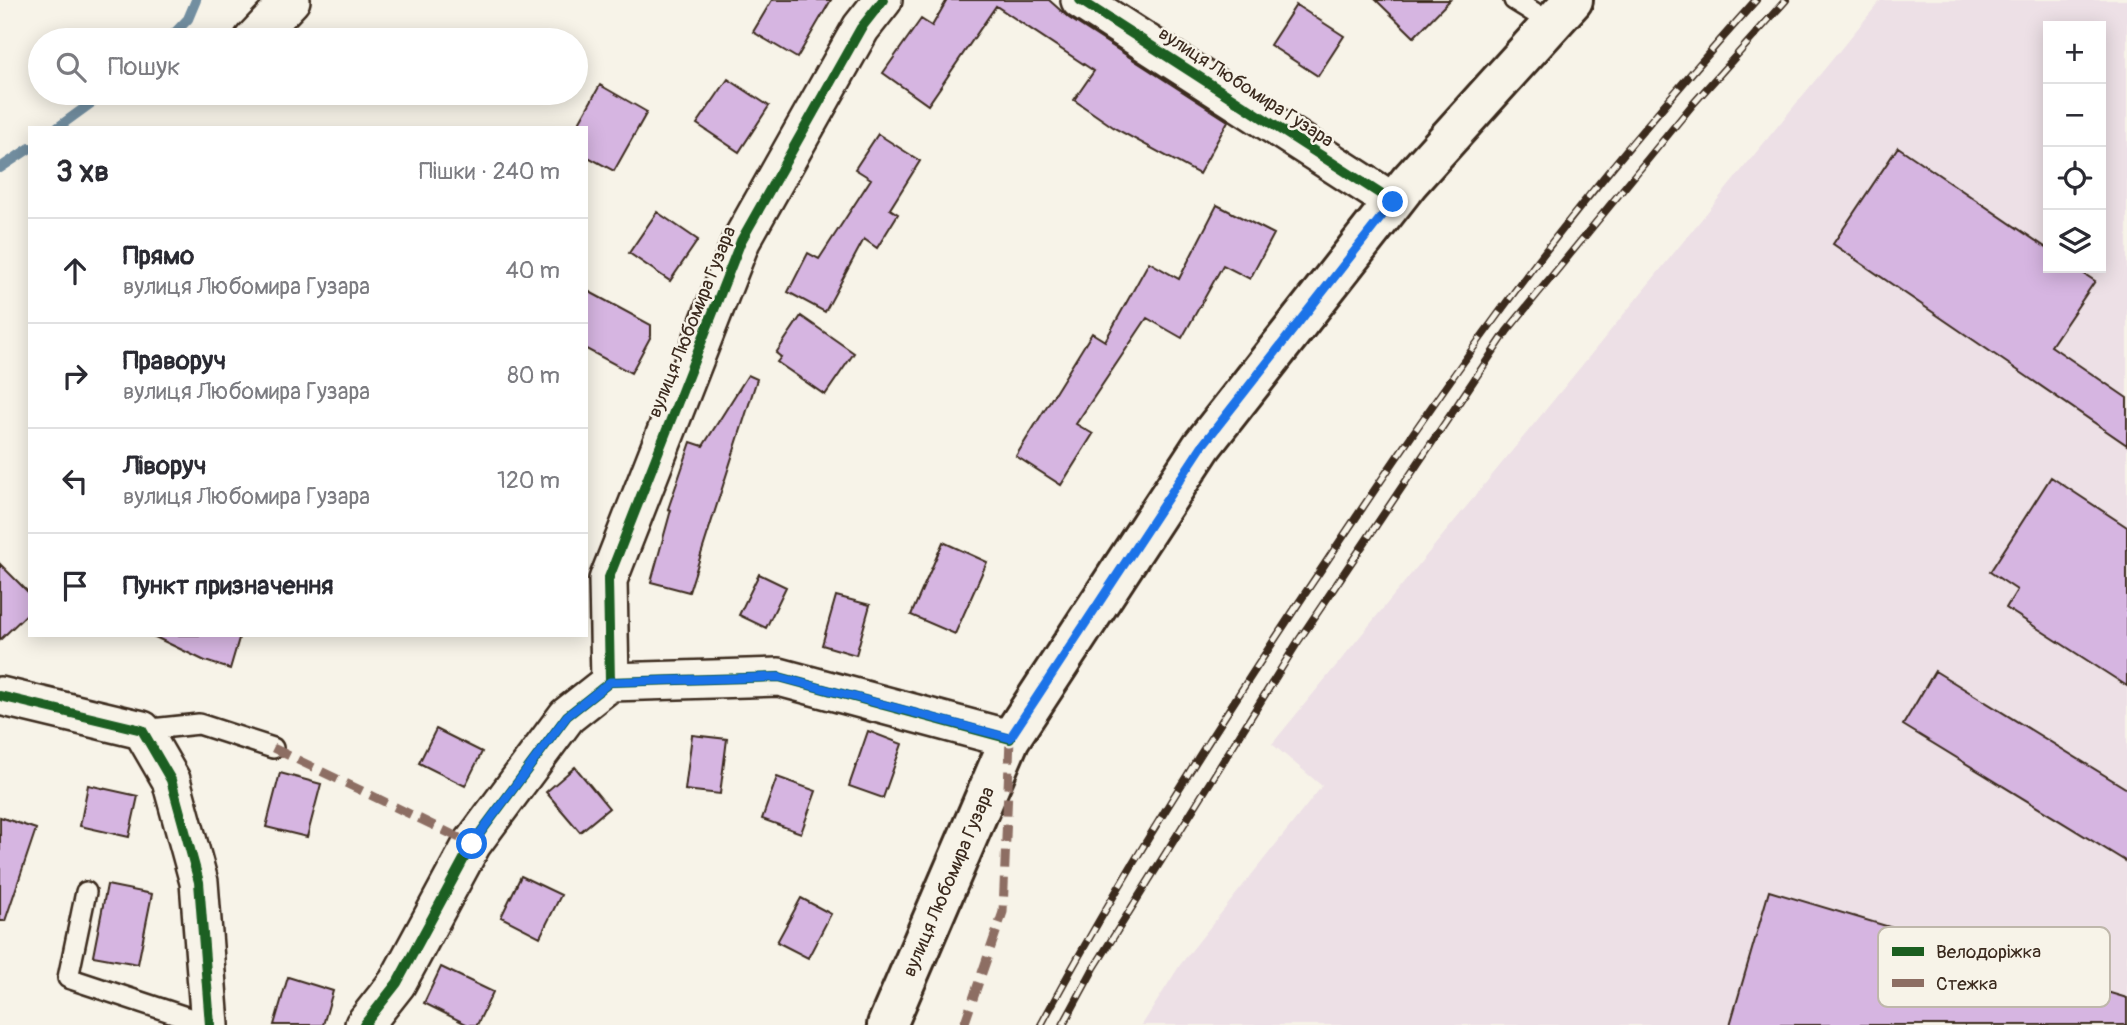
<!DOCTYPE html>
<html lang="uk">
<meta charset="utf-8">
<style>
body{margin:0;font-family:Pangolin,sans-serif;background:#f2f2f3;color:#2b2b33}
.controls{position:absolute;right:21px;top:21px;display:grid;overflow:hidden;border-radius:0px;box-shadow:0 4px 18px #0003}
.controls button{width:63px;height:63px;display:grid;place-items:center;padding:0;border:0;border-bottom:2px solid #e1e1e2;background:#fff;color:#2b2b33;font:35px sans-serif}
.stop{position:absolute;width:21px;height:21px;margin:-16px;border:5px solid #1a73e8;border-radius:50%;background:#fff}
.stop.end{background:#1a73e8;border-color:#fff;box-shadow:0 2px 7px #0008}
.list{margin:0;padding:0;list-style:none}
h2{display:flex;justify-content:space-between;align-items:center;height:91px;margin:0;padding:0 28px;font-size:30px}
h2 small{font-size:23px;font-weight:400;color:#7c7c81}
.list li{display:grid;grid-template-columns:46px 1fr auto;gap:21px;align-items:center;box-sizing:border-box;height:105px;padding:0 28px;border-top:2px solid #e1e1e2}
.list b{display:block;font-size:26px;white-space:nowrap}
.list p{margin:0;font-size:23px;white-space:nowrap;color:#7c7c81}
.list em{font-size:23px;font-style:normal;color:#7c7c81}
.icon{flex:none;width:38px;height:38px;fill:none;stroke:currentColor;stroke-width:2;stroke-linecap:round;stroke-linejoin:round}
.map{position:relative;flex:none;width:2127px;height:1025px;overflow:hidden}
.search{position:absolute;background:#fff;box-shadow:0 4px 18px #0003;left:28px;top:28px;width:560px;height:77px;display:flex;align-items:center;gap:18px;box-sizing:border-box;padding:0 24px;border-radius:38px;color:#7c7c81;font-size:26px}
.panel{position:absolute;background:#fff;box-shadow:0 4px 18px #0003;left:28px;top:126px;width:560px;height:511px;border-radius:0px}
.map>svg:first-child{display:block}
.built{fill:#ede0e6;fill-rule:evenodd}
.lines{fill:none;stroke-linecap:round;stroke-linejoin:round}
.stream{stroke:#728ea0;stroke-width:10}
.building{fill:#d6b5e1;stroke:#3b2a1e;stroke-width:2}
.service-casing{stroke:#3b2a1e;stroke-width:24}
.minor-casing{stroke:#3b2a1e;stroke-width:42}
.secondary-casing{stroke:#3b2a1e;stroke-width:44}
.service{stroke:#f7f3e8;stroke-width:19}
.minor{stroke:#f7f3e8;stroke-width:37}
.secondary{stroke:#f7f3e8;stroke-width:38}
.rail-casing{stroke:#3b2a1e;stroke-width:8}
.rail{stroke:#f7f3e8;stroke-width:5;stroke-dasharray:16;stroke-linecap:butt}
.quiet{stroke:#8d6e63;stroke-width:9;stroke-dasharray:18 9;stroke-linecap:butt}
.cycleway-casing{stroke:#f7f3e8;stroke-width:15}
.cycleway{stroke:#1b5e20;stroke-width:10}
.route{stroke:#1a73e8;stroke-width:9}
.labels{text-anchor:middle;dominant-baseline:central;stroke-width:5;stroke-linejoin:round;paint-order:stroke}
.street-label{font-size:19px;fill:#3b2a1e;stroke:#f7f3e8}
.key{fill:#f7f3e8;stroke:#bfb7ab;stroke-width:2}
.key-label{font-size:19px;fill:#3b2a1e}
</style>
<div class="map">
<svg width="2127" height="1025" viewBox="0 0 2127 1025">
<rect width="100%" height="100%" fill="#f7f3e8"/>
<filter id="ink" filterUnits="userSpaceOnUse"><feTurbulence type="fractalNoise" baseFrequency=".0143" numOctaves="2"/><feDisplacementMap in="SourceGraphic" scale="14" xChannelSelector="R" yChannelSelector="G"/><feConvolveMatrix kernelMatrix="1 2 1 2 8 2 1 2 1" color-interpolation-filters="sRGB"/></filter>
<g filter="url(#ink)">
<path class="built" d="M 1881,0 L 2127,0 L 2127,1025 L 1142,1025 L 1180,965 L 1322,786 L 1272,744 ZM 2048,26 L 2101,26 L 2101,268 L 2048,268 Z"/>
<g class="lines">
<path class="stream" d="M 168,40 L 188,19 L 196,0
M 57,128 L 105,93
M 0,168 L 30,148"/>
</g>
<path class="building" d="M 772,0 L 831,0 L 797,58 L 753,32 Z
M 947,0 L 1049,0 L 1069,18 L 1228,121 L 1199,174 L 1116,129 L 1074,100 L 1094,71 L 996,6 L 928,105 L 883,73 L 921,19 L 932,26 Z
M 1376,0 L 1450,0 L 1414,37 Z
M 1296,5 L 1344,36 L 1318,76 L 1270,45 Z
M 728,79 L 769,106 L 739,152 L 697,124 Z
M 600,85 L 647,112 L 614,171 L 586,156 L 586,128 L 576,128 Z
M 878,134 L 920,161 L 890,209 L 898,214 L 877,248 L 864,239 L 825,312 L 788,292 L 808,253 L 819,259 L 871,179 L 855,169 Z
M 1898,147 L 2048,249 L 2048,268 L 2075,268 L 2095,281 L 2051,346 L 2127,398 L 2127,445 L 1833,244 Z
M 1217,205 L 1274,234 L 1250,279 L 1223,265 L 1182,338 L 1147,318 L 1076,424 L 1093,434 L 1061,485 L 1016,456 L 1092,333 L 1105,341 L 1149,262 L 1179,279 Z
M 657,212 L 698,240 L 670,281 L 629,253 Z
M 586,290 L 651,325 L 651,336 L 631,373 L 586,349 Z
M 801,316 L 854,353 L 825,395 L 777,362 L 781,357 L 776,353 Z
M 748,375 L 757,379 L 689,592 L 651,582 L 671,510 L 668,509 L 691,442 L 703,446 Z
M 2051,477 L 2127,527 L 2127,686 L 2006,608 L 2017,590 L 1990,572 Z
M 943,542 L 987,562 L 955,634 L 911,615 Z
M 0,564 L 30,594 L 30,611 L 0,640 Z
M 759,574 L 786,587 L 766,628 L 739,615 Z
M 836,596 L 870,605 L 856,655 L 822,645 Z
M 151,635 L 240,635 L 230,669 L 205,661 Z
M 1935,671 L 2127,789 L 2127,862 L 1903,725 Z
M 436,729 L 482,752 L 465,786 L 419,763 Z
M 868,731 L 902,744 L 883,798 L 849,786 Z
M 692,735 L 727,739 L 720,794 L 685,790 Z
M 575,767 L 609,808 L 580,832 L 546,792 Z
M 280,773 L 321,784 L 307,837 L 266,827 Z
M 777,777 L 816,791 L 801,833 L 762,819 Z
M 88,785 L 138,796 L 129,837 L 80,826 Z
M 0,817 L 36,829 L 5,921 L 0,921 Z
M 521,876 L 561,895 L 540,937 L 501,917 Z
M 107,885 L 152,894 L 138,964 L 93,956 Z
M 1769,891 L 2127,998 L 2127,1025 L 1730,1025 Z
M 801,898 L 831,914 L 808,958 L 777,942 Z
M 441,967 L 493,992 L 477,1025 L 468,1025 L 424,1003 Z
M 288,977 L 333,991 L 323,1025 L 274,1025 Z"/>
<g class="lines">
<defs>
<path id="service" d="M 1514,0 L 1551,23
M 142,730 L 199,724 L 273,748
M 86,892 L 68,978 L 210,1025"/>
<path id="minor" d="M 1080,0 L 1393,202
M 253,40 L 291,0
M 610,682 L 608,580 L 741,241 L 861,28 L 883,0
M 0,696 L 142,730 L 171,780 L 199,882 L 210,1025
M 364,1025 L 397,983 L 472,844 L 567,716 L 610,682 L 779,677 L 1010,739"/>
<g id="secondary">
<path id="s1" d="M 887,1025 L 1010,739 L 1202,446 L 1409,182 L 1573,0"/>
</g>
</defs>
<use href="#service" class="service-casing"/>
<use href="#minor" class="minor-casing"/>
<use href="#secondary" class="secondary-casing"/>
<use href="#service" class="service"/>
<use href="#minor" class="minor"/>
<use href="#secondary" class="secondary"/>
<defs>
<path id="rail" d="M 1041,1025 C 1119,879 1209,739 1300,601 C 1363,507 1426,412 1493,321 C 1574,209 1664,103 1756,0
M 1063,1025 L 1094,968 L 1299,640 L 1507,331 L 1693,104 L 1786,0"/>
</defs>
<use href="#rail" class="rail-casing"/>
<use href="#rail" class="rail"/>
<path class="quiet" d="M 273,748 L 472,844
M 964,1025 L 1003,912 L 1010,739"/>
<defs>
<path id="cycleway" d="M 1080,0 L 1393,202
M 610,682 L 608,580 L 741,241 L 861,28 L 883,0
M 0,696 L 142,730 L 171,780 L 199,882 L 210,1025
M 364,1025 L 397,983 L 472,844 L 567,716 L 610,682 L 779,677 L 1010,739"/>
</defs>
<use href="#cycleway" class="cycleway-casing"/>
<use href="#cycleway" class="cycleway"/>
</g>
</g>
<g class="lines" filter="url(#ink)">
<path class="route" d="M 472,844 L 567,716 L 610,682 L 779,677 L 1010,738 L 1202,446 L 1393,202"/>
</g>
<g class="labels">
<g class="street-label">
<text transform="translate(1246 87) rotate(33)">вулиця Любомира Гузара</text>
<text transform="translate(692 322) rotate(-68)">вулиця Любомира Гузара</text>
<text stroke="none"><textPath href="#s1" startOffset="156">вулиця Любомира Гузара</textPath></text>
</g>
</g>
<rect x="1878" y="927" width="232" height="80" rx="10" class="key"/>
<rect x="1892" y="947" width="32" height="9" fill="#1b5e20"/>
<rect x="1892" y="979" width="32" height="8" fill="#8d6e63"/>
<g class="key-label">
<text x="1936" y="958">Велодоріжка</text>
<text x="1936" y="990">Стежка</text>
</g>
</svg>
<div class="controls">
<button>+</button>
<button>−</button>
<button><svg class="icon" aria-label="locate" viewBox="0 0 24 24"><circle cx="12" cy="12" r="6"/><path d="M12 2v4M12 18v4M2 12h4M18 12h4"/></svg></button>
<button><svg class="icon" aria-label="layers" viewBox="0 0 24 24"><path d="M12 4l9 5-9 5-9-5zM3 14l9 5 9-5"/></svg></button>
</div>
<div class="stop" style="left:472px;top:844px"></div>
<div class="stop end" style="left:1393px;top:202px"></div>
<div class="search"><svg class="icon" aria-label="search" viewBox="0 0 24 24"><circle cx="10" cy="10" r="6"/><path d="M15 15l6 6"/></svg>Пошук</div>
<section class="panel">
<h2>3 хв<small>Пішки · 240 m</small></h2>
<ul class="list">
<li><svg class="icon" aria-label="ahead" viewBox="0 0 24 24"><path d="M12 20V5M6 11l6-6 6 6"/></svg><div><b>Прямо</b><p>вулиця Любомира Гузара</p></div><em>40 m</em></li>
<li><svg class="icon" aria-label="right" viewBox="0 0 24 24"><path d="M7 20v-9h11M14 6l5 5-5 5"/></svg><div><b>Праворуч</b><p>вулиця Любомира Гузара</p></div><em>80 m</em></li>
<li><svg class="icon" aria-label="left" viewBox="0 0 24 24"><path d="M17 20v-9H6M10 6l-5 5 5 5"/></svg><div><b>Ліворуч</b><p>вулиця Любомира Гузара</p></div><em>120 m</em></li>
<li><svg class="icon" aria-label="arrive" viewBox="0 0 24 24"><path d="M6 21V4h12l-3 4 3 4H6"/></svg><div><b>Пункт призначення</b></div></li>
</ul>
</section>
</div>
